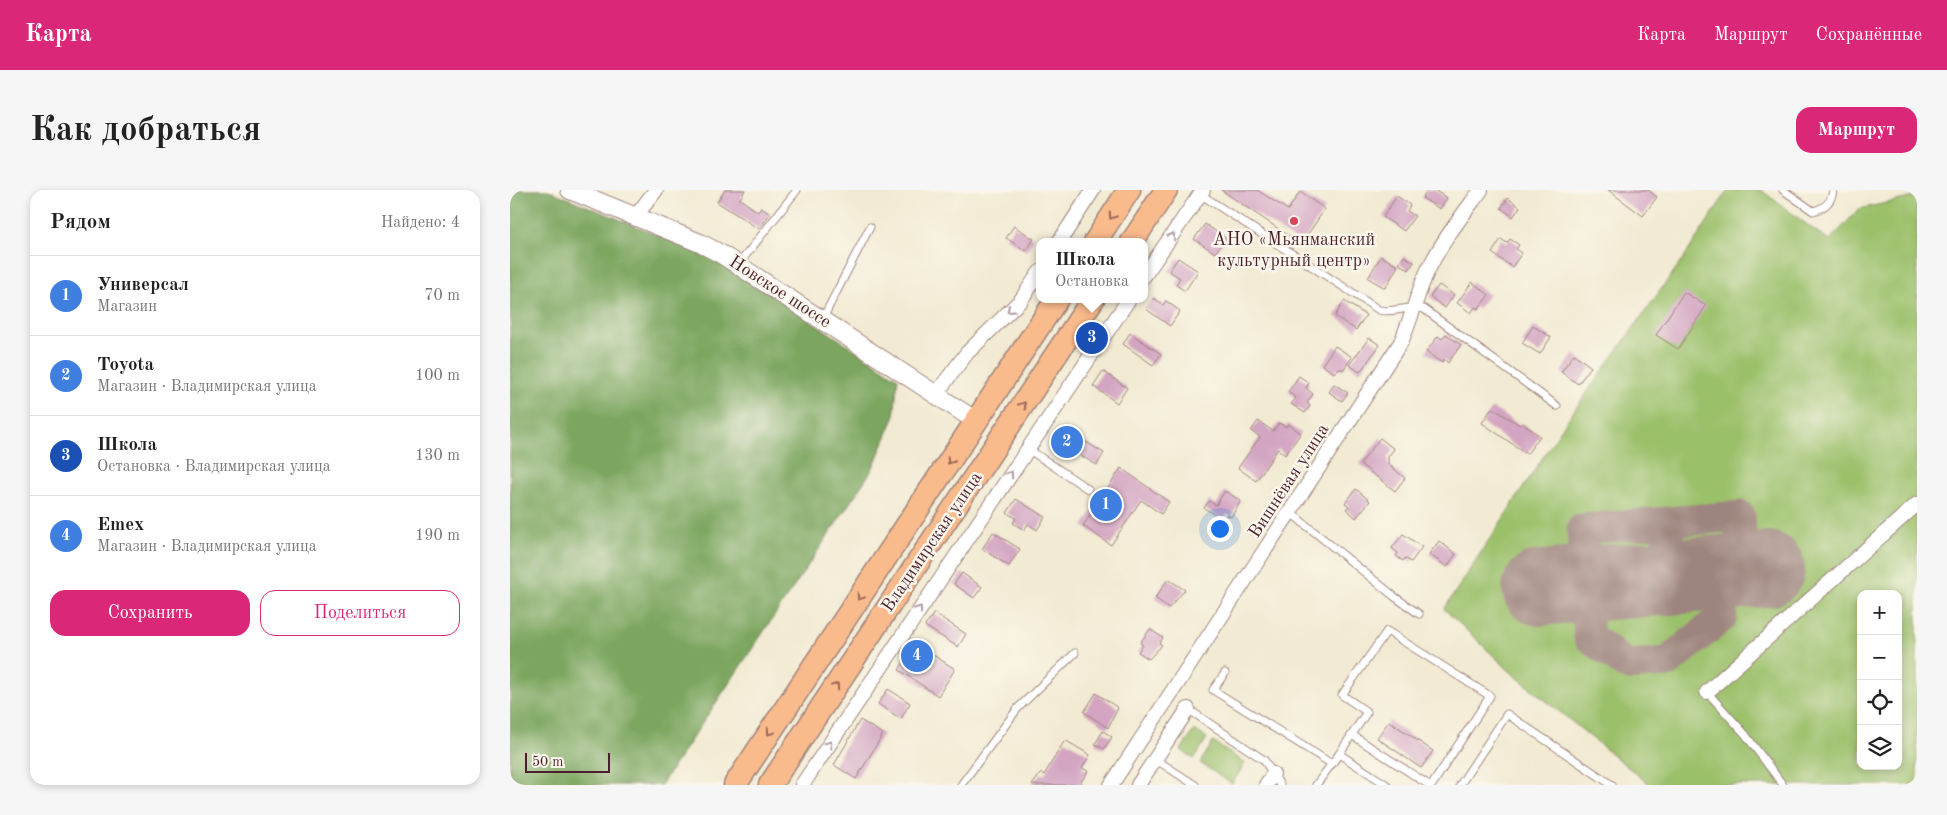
<!DOCTYPE html>
<html lang="ru">
<meta charset="utf-8">
<style>
body{margin:0;font-family:"Old Standard TT",serif;background:#f6f6f6;color:#222}
.controls{position:absolute;right:15px;bottom:15px;display:grid;overflow:hidden;border-radius:10px;box-shadow:0 2px 8px #0003}
.controls button{width:45px;height:45px;display:grid;place-items:center;padding:0;border:0;border-bottom:1px solid #e0e0e0;background:#fff;color:#222;font:25px sans-serif}
.scale{position:absolute;left:15px;bottom:12px;width:85px;box-sizing:border-box;padding-left:5px;border:2px solid #4a1f2b;border-top:0;font-size:14px;line-height:18px;white-space:nowrap;color:#4a1f2b;-webkit-text-stroke:4px #fbf7ec;paint-order:stroke}
.you{position:absolute;left:709px;top:338px;width:18px;height:18px;margin:-12px;border:4px solid #fff;border-radius:50%;background:#1a73e8;box-shadow:0 0 0 8px #1a73e833}
.badge{display:grid;place-items:center;width:32px;height:32px;border-radius:50%;background:#db2777;color:#fff;font-size:16px;font-weight:700}
.pin{position:absolute;translate:-50% -50%;border:2px solid #fff;box-shadow:0 1px 5px #0006}
.popup{position:absolute;left:526px;top:48px;width:112px;height:65px;box-sizing:border-box;display:grid;place-content:center;border-radius:10px;background:#fff;filter:drop-shadow(0 1px 4px #0005);font-size:16px;white-space:nowrap;color:#767676}
.popup b{font-size:19px;color:#222}
.popup::after{content:'';position:absolute;left:50%;top:100%;margin-left:-10px;border:10px solid transparent;border-top-color:#fff}
.list{margin:0;padding:0;list-style:none}
h2{display:flex;justify-content:space-between;align-items:center;height:65px;margin:0;padding:0 20px;font-size:21px}
h2 small{font-size:16px;font-weight:400;color:#767676}
.list li{display:grid;grid-template-columns:32px 1fr auto;gap:15px;align-items:center;box-sizing:border-box;height:80px;padding:0 20px;border-top:1px solid #e0e0e0}
.list b{display:block;font-size:19px;white-space:nowrap}
.list p{margin:0;font-size:16px;white-space:nowrap;color:#767676}
.list em{font-size:16px;font-style:normal;color:#767676}
.actions{display:flex;gap:10px;padding:15px 20px}
.actions a{flex:1;padding:11px 0;border:1px solid #db2777;border-radius:15px;text-align:center;font-size:18px;color:#db2777}
.actions .main{background:#db2777;color:#fff}
.icon{flex:none;width:28px;height:28px;fill:none;stroke:currentColor;stroke-width:2;stroke-linecap:round;stroke-linejoin:round}
.map{position:relative;flex:none;width:1407px;height:595px;overflow:hidden;border-radius:15px}
header{display:flex;align-items:center;gap:30px;box-sizing:border-box;height:70px;padding:0 25px;background:#db2777;color:#fff}
header strong{font-size:24px}
nav{display:flex;gap:28px;margin-inline-start:auto;font-size:18px}
.intro{display:flex;align-items:center;justify-content:space-between;box-sizing:border-box;height:120px;padding:0 30px}
h1{margin:0;font-size:35px}
.button{padding:12px 22px;border-radius:15px;background:#db2777;color:#fff;font-size:18px;font-weight:700}
main{display:flex;gap:30px;padding:0 30px}
aside{flex:1;background:#fff;border-radius:15px;box-shadow:0 2px 8px #0003}
.map>svg:first-child{display:block}
.green{fill:#9bc06b;stroke:#72704b;fill-rule:evenodd}
.forest{fill:#7ca65f;stroke:#636245}
.lines{fill:none;stroke-linecap:round;stroke-linejoin:round}
.taxiway{stroke:#9e847e;stroke-width:31}
.runway{stroke:#9e847e;stroke-width:76}
.building{fill:#d3a5c2}
.service-casing{stroke:#9e847e;stroke-width:9}
.minor-casing{stroke:#9e847e;stroke-width:16}
.tertiary-casing{stroke:#9e847e;stroke-width:20}
.trunk-casing{stroke:#9e847e;stroke-width:25}
.service{stroke:#fff;stroke-width:7}
.minor{stroke:#fff;stroke-width:14}
.tertiary{stroke:#fff;stroke-width:18}
.trunk{stroke:#fabb8c;stroke-width:22}
.oneway{stroke:#996557}
.oneway2{stroke:#ae9aa0}
.poi-dot{fill:#d1495b;stroke:#fbf7ec;stroke-width:2}
.labels{text-anchor:middle;dominant-baseline:central;stroke-width:5;stroke-linejoin:round;paint-order:stroke}
.poi-label{font-size:18px;fill:#4a1f2b;stroke:#fbf7ec}
.street-label{font-size:18px;fill:#4a1f2b;stroke:#fbf7ec}
</style>
<header>
<strong>Карта</strong>
<nav><a>Карта</a><a>Маршрут</a><a>Сохранённые</a></nav>
</header>
<div class="intro"><h1>Как добраться</h1><a class="button">Маршрут</a></div>
<main>
<aside>
<h2>Рядом<small>Найдено: 4</small></h2>
<ul class="list">
<li><span class="badge" style="background:#3f7fe0">1</span><div><b>Универсал</b><p>Магазин</p></div><em>70 m</em></li>
<li><span class="badge" style="background:#3f7fe0">2</span><div><b>Toyota</b><p>Магазин · Владимирская улица</p></div><em>100 m</em></li>
<li><span class="badge" style="background:#1a4fb4">3</span><div><b>Школа</b><p>Остановка · Владимирская улица</p></div><em>130 m</em></li>
<li><span class="badge" style="background:#3f7fe0">4</span><div><b>Emex</b><p>Магазин · Владимирская улица</p></div><em>190 m</em></li>
</ul>
<div class="actions"><a class="main">Сохранить</a><a>Поделиться</a></div>
</aside>
<div class="map">
<svg width="1407" height="595" viewBox="0 0 1407 595">
<rect width="100%" height="100%" fill="#fbf7ec"/>
<filter id="ink" filterUnits="userSpaceOnUse"><feTurbulence type="fractalNoise" baseFrequency=".02" numOctaves="2"/><feDisplacementMap in="SourceGraphic" scale="10" xChannelSelector="R" yChannelSelector="G"/><feConvolveMatrix kernelMatrix="1 2 1 2 8 2 1 2 1" color-interpolation-filters="sRGB"/></filter>
<filter id="wash" filterUnits="userSpaceOnUse"><feTurbulence type="fractalNoise" baseFrequency=".0096" numOctaves="4" result="noise"/><feDisplacementMap in="SourceGraphic" scale="20" xChannelSelector="R" yChannelSelector="G"/><feGaussianBlur stdDeviation="1.12" result="paint"/><feColorMatrix in="noise" values="0 0 0 0 0 0 0 0 0 0 0 0 0 0 0 0 0 1.4 0 .05"/><feComposite in="paint" operator="in"/></filter>
<g filter="url(#wash)">
<rect width="100%" height="100%" fill="#f2ead2"/>
<path class="green" d="M 1218,0 L 1251,0 L 1319,51 L 1349,19 L 1404,7 L 1407,4 L 1407,595 L 1140,595 L 1003,484 L 934,419 L 1056,232 L 1175,66 ZM 1351,404 L 1388,404 L 1388,576 L 1351,576 Z
M 684,540 L 697,548 L 684,569 L 671,560 Z
M 703,552 L 735,573 L 722,594 L 690,573 Z"/>
<path class="forest" d="M 0,0 L 38,0 L 206,69 L 388,188 L 384,228 L 362,280 L 151,595 L 0,595 Z"/>
<g class="lines">
<path class="taxiway" d="M 1157,332 L 1160,387
M 1210,384 L 1212,427 L 1158,472 L 1117,475 L 1079,447 L 1072,339 L 1230,326 L 1234,382"/>
<path class="runway" d="M 1030,398 L 1257,379"/>
</g>
<g id="blocks">
<path class="building" d="M 215,0 L 235,0 L 230,9 L 248,22 L 251,18 L 260,24 L 249,39 L 207,12 Z
M 711,0 L 747,0 L 778,20 L 790,2 L 815,19 L 791,54 Z
M 917,0 L 924,0 L 937,8 L 930,19 L 912,8 Z
M 1098,0 L 1138,0 L 1147,7 L 1133,26 Z
M 887,6 L 900,15 L 897,21 L 905,26 L 894,41 L 873,27 Z
M 998,8 L 1010,17 L 1003,27 L 991,18 Z
M 695,34 L 716,48 L 705,63 L 684,49 Z
M 504,36 L 524,49 L 516,61 L 496,48 Z
M 991,49 L 997,53 L 1000,49 L 1009,55 L 1006,59 L 1012,63 L 1002,77 L 982,63 Z
M 871,66 L 888,76 L 875,98 L 858,88 Z
M 894,66 L 904,72 L 899,80 L 889,74 Z
M 668,68 L 688,81 L 675,101 L 666,95 L 670,88 L 659,81 Z
M 962,92 L 979,105 L 968,119 L 965,117 L 961,123 L 947,113 Z
M 929,95 L 944,105 L 935,118 L 920,107 Z
M 1174,102 L 1196,116 L 1168,159 L 1146,145 Z
M 644,108 L 653,115 L 656,111 L 670,121 L 660,136 L 636,119 Z
M 834,111 L 856,125 L 846,140 L 825,126 Z
M 1023,136 L 1041,147 L 1030,164 L 1012,153 Z
M 620,143 L 651,164 L 643,175 L 613,154 Z
M 936,144 L 951,155 L 938,173 L 934,169 L 932,173 L 916,162 L 928,146 L 932,149 Z
M 859,148 L 870,155 L 850,182 L 839,175 Z
M 825,156 L 842,167 L 834,179 L 828,179 L 824,183 L 812,175 Z
M 1064,164 L 1081,177 L 1068,194 L 1051,182 Z
M 593,181 L 617,198 L 607,213 L 583,196 Z
M 789,186 L 799,193 L 796,198 L 803,204 L 797,213 L 800,216 L 795,223 L 781,214 L 786,208 L 778,202 Z
M 824,194 L 838,203 L 832,211 L 819,202 Z
M 982,218 L 1010,235 L 1012,233 L 1030,246 L 1017,264 L 972,233 Z
M 748,231 L 763,241 L 769,233 L 776,237 L 778,234 L 791,243 L 775,265 L 768,259 L 746,291 L 728,278 L 750,247 L 741,241 Z
M 555,239 L 594,263 L 587,275 L 547,252 Z
M 870,248 L 884,259 L 878,267 L 878,274 L 895,288 L 885,301 L 850,274 Z
M 611,278 L 659,312 L 651,324 L 631,310 L 601,355 L 573,336 Z
M 846,299 L 860,311 L 846,328 L 836,319 L 839,316 L 835,313 Z
M 715,301 L 731,311 L 721,327 L 717,324 L 714,330 L 694,318 L 699,311 L 706,315 Z
M 506,309 L 535,327 L 527,340 L 518,334 L 514,340 L 503,333 L 506,328 L 497,323 Z
M 483,342 L 510,359 L 499,376 L 472,359 Z
M 893,344 L 912,357 L 901,372 L 895,368 L 893,371 L 886,366 L 888,363 L 882,358 Z
M 929,351 L 946,364 L 937,377 L 919,364 Z
M 452,383 L 472,397 L 464,408 L 444,394 Z
M 658,389 L 675,400 L 659,418 L 645,408 Z
M 424,423 L 456,444 L 448,457 L 415,436 Z
M 640,439 L 653,448 L 649,453 L 652,455 L 639,469 L 628,462 L 633,455 L 630,453 Z
M 406,454 L 445,479 L 428,506 L 389,480 Z
M 378,499 L 400,513 L 391,529 L 368,514 Z
M 586,503 L 608,518 L 598,538 L 574,522 Z
M 350,530 L 373,544 L 346,589 L 324,575 Z
M 879,531 L 923,561 L 911,578 L 867,548 Z
M 593,541 L 602,547 L 594,559 L 585,554 Z
M 555,550 L 580,565 L 572,578 L 578,581 L 569,595 L 522,595 L 531,583 L 534,585 Z"/>
</g>
</g>
<g filter="url(#ink)">
<use href="#blocks" fill-opacity="0" stroke="#9e847e" stroke-width="1"/>
<g class="lines">
<defs>
<path id="service" d="M 1273,0 L 1303,21 C 1315,18 1322,12 1323,0
M 690,4 L 869,120 C 884,124 899,114 914,119 L 1047,216
M 229,74 L 287,0
M 312,130 L 360,37
M 518,259 L 578,299
M 781,323 L 885,407 L 909,424
M 715,483 L 703,500 L 822,574
M 1197,502 L 1235,544 L 1273,595
M 678,519 L 754,570 L 770,595
M 842,545 L 919,595
M 829,564 L 857,522 L 832,505 L 877,441 L 980,506 L 922,595
M 645,569 L 685,595
M 451,595 L 508,518 L 565,463
M 806,595 L 829,564 L 877,595
M 950,595 L 997,524 L 1102,595"/>
<path id="minor" d="M 125,27 L 146,0
M 549,52 L 583,0
M 634,86 L 693,0
M 426,204 L 457,163 L 511,110 L 530,82
M 1197,502 L 1407,314
M 292,595 L 619,109
M 601,595 L 891,152 C 902,128 907,103 918,80 C 932,51 952,26 971,0
M 628,595 L 678,519
M 756,595 L 763,584"/>
<path id="tertiary" d="M 60,0 L 190,53 L 211,64 L 466,231"/>
<path id="trunk" d="M 585,52 L 619,0
M 622,52 L 656,0
M 225,595 L 547,109
M 260,595 L 583,109"/>
</defs>
<use href="#service" class="service-casing"/>
<use href="#minor" class="minor-casing"/>
<use href="#tertiary" class="tertiary-casing"/>
<use href="#trunk" class="trunk-casing"/>
<use href="#service" class="service"/>
<use href="#minor" class="minor"/>
<use href="#tertiary" class="tertiary"/>
<use href="#trunk" class="trunk"/>
</g>
<defs><path id="oneway-chevron" d="M-2-3.5L2.5 0L-2 3.5" fill="none" stroke-width="1.6" stroke-linecap="round" stroke-linejoin="round" transform="scale(1.25)"/></defs>
<g class="oneway">
<use href="#oneway-chevron" transform="translate(602 26) rotate(124)"/>
<use href="#oneway-chevron" transform="translate(513 215) rotate(-56)"/>
<use href="#oneway-chevron" transform="translate(440 271) rotate(123)"/>
<use href="#oneway-chevron" transform="translate(350 407) rotate(124)"/>
<use href="#oneway-chevron" transform="translate(326 496) rotate(-56)"/>
<use href="#oneway-chevron" transform="translate(260 542) rotate(124)"/>
</g>
<g class="oneway2">
<use href="#oneway-chevron" transform="translate(662 46) rotate(-56)"/>
<use href="#oneway-chevron" transform="translate(500 120) rotate(138)"/>
<use href="#oneway-chevron" transform="translate(500 284) rotate(-56)"/>
<use href="#oneway-chevron" transform="translate(409 419) rotate(-56)"/>
<use href="#oneway-chevron" transform="translate(319 554) rotate(-56)"/>
</g>
</g>
<circle class="poi-dot" cx="784" cy="31" r="5"/>
<g class="labels">
<g class="poi-label">
<text x="784" y="50">АНО «Мьянманский<tspan x="784" dy="21">культурный центр»</tspan></text>
</g>
<g class="street-label">
<text transform="translate(270 102) rotate(33)">Новское шоссе</text>
<text transform="translate(779 291) rotate(-57)">Вишнёвая улица</text>
<text transform="translate(422 352) rotate(-56)">Владимирская улица</text>
</g>
</g>
</svg>
<div class="controls">
<button>+</button>
<button>−</button>
<button><svg class="icon" aria-label="locate" viewBox="0 0 24 24"><circle cx="12" cy="12" r="6"/><path d="M12 2v4M12 18v4M2 12h4M18 12h4"/></svg></button>
<button><svg class="icon" aria-label="layers" viewBox="0 0 24 24"><path d="M12 4l9 5-9 5-9-5zM3 14l9 5 9-5"/></svg></button>
</div>
<div class="scale">50 m</div>
<div class="you"></div>
<div class="pin badge" style="left:596px;top:315px;background:#3f7fe0">1</div>
<div class="pin badge" style="left:557px;top:252px;background:#3f7fe0">2</div>
<div class="pin badge" style="left:582px;top:148px;background:#1a4fb4">3</div>
<div class="popup"><b>Школа</b>Остановка</div>
<div class="pin badge" style="left:407px;top:466px;background:#3f7fe0">4</div>
</div>
</main>
